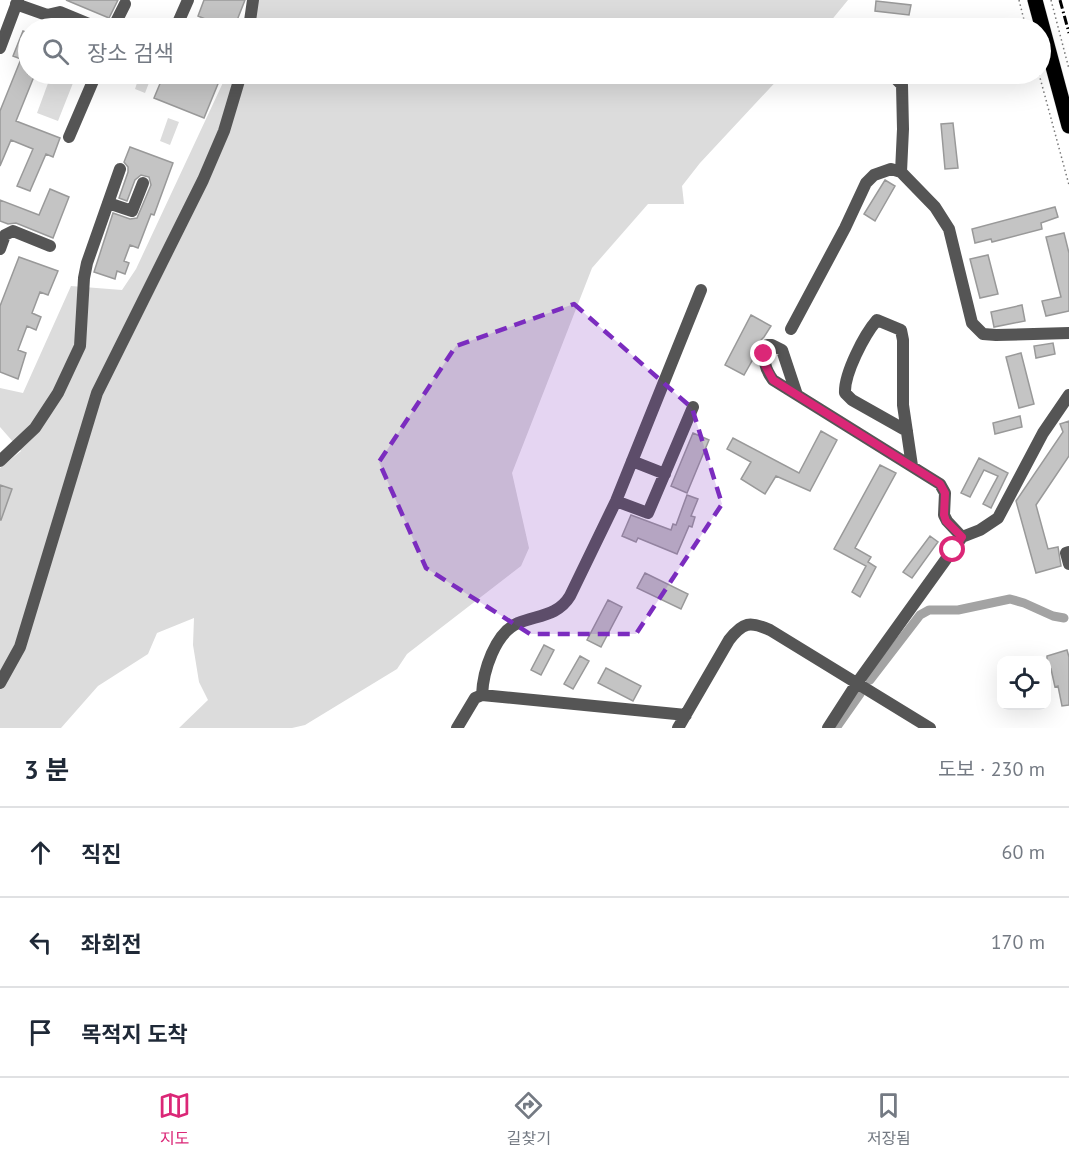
<!DOCTYPE html>
<html lang="ko">
<meta charset="utf-8">
<style>
body{margin:0;font-family:"PT Sans","Noto Sans KR",sans-serif;background:#f6f6f7;color:#1f2937}
.controls{position:absolute;right:18px;bottom:18px;display:grid;overflow:hidden;border-radius:12px;box-shadow:0 6px 24px #0002}
.controls button{width:54px;height:54px;display:grid;place-items:center;padding:0;border:0;border-bottom:2px solid #e0e1e3;background:#fff;color:#1f2937;font:30px sans-serif}
.stop{position:absolute;width:18px;height:18px;margin:-14px;border:4px solid #db2777;border-radius:50%;background:#fff}
.stop.end{background:#db2777;border-color:#fff;box-shadow:0 2px 6px #0008}
.list{margin:0;padding:0;list-style:none}
h2{display:flex;justify-content:space-between;align-items:center;height:78px;margin:0;padding:0 24px;font-size:26px}
h2 small{font-size:20px;font-weight:400;color:#747a83}
.list li{display:grid;grid-template-columns:39px 1fr auto;gap:18px;align-items:center;box-sizing:border-box;height:90px;padding:0 24px;border-top:2px solid #e0e1e3}
.list b{display:block;font-size:22px;white-space:nowrap}
.list em{font-size:20px;font-style:normal;color:#747a83}
.icon{flex:none;width:33px;height:33px;fill:none;stroke:currentColor;stroke-width:2;stroke-linecap:round;stroke-linejoin:round}
.map{position:relative;flex:none;width:1069px;height:728px;overflow:hidden}
.search{position:absolute;background:#fff;box-shadow:0 6px 24px #0002;left:18px;right:18px;top:18px;height:66px;display:flex;align-items:center;gap:15px;box-sizing:border-box;padding:0 21px;border-radius:33px;color:#747a83;font-size:22px}
.sheet{height:348px;background:#fff}
nav{display:flex;justify-content:space-around;align-items:center;box-sizing:border-box;height:84px;border-top:2px solid #e0e1e3;background:#fff;font-size:16px;color:#747a83}
nav a{display:grid;justify-items:center;gap:3px}
nav .on{color:#db2777}
.map>svg:first-child{display:block}
.green{fill:#dcdcdc}
.lines{fill:none;stroke-linecap:round;stroke-linejoin:round}
.canal{stroke:#a3a3a3;stroke-width:9}
.building{fill:#c4c4c4;stroke:#999;stroke-width:1.5}
.major-casing{stroke:#dbdbdb;stroke-width:16}
.path{stroke:#777;stroke-width:1.5;stroke-dasharray:1.5 3;stroke-linecap:butt}
.minor{stroke:#555;stroke-width:12}
.major{stroke:#000;stroke-width:15}
.rail{stroke:#000;stroke-width:3;stroke-dasharray:9 3 1.5 3;stroke-linecap:butt}
.route{stroke:#db2777;stroke-width:8}
.marked{fill:#7b2cbf;fill-opacity:0.2;stroke:#7b2cbf;stroke-width:4.5;stroke-dasharray:12 8;stroke-linejoin:round}
</style>
<div class="map">
<svg width="1069" height="728" viewBox="0 0 1069 728">
<rect width="100%" height="100%" fill="#fff"/>
<path class="green" d="M 257,0 L 848,0 L 825,28 L 253,28 Z
M 140,74 L 152,75 L 145,93 L 135,89 Z
M 227,74 L 783,74 L 700,163 L 682,186 L 684,204 L 648,204 L 592,268 L 512,473 L 529,548 L 521,566 L 407,654 L 397,669 L 305,725 L 292,728 L 179,728 L 208,700 L 199,682 L 193,645 L 194,618 L 157,633 L 148,654 L 98,686 L 61,728 L 0,728 L 0,468 L 21,451 L 0,427 L 0,388 L 23,393 L 71,286 L 122,290 L 136,269 Z
M 51,75 L 73,83 L 58,121 L 37,113 Z
M 168,118 L 179,122 L 170,145 L 160,141 Z"/>
<g class="lines">
<path class="canal" d="M 870,680 L 920,615 L 929,610 L 958,610 L 1010,599 L 1024,603 L 1053,616 L 1064,618
M 836,728 L 860,694"/>
</g>
<path class="building" d="M 66,0 L 118,0 L 109,18 Z
M 204,0 L 245,0 L 234,28 L 215,28 L 217,24 L 198,16 Z
M 876,1 L 911,5 L 909,15 L 875,11 Z
M 23,31 L 28,33 L 28,74 L 35,74 L 16,121 L 60,138 L 53,157 L 46,154 L 30,191 L 17,186 L 33,149 L 11,140 L 0,166 L 0,111 L 21,59 L 13,56 Z
M 164,74 L 222,74 L 204,118 L 154,98 Z
M 953,123 L 958,168 L 945,169 L 941,124 Z
M 130,147 L 173,163 L 154,215 L 151,214 L 138,248 L 130,245 L 124,261 L 129,263 L 125,274 L 117,271 L 115,279 L 94,272 L 113,213 L 130,219 L 137,218 L 151,185 L 149,177 L 141,175 L 135,180 L 127,201 L 119,198 L 128,172 L 128,167 L 124,162 Z
M 885,180 L 895,186 L 875,221 L 864,214 Z
M 50,189 L 69,197 L 53,238 L 16,223 L 8,224 L 0,221 L 0,200 L 39,215 Z
M 1055,207 L 1058,217 L 1041,223 L 1042,229 L 992,242 L 991,239 L 975,243 L 972,229 Z
M 1064,233 L 1069,253 L 1069,311 L 1046,316 L 1042,301 L 1061,297 L 1046,237 Z
M 988,255 L 998,294 L 980,298 L 970,259 Z
M 19,257 L 58,271 L 48,295 L 40,292 L 32,313 L 41,317 L 36,330 L 27,326 L 18,350 L 26,353 L 18,379 L 0,372 L 0,306 Z
M 1022,305 L 1025,321 L 994,327 L 991,312 Z
M 751,315 L 771,326 L 764,337 L 759,342 L 757,352 L 744,375 L 725,365 Z
M 1053,343 L 1055,354 L 1036,358 L 1034,346 Z
M 1021,353 L 1034,404 L 1019,408 L 1006,357 Z
M 1020,416 L 1022,427 L 995,434 L 993,423 Z
M 1069,421 L 1069,456 L 1036,505 L 1048,549 L 1058,547 L 1061,566 L 1036,573 L 1016,501 L 1063,432 L 1060,424 Z
M 821,431 L 837,440 L 810,491 L 776,476 L 765,494 L 741,479 L 751,462 L 727,449 L 733,438 L 799,473 Z
M 693,433 L 709,440 L 687,493 L 671,486 Z
M 979,458 L 1008,473 L 991,508 L 983,504 L 998,476 L 984,470 L 970,497 L 961,493 Z
M 880,465 L 896,473 L 855,548 L 871,557 L 868,562 L 876,567 L 860,597 L 852,592 L 866,566 L 834,549 Z
M 0,485 L 12,489 L 1,520 L 0,520 Z
M 687,495 L 698,499 L 691,516 L 695,517 L 692,527 L 689,526 L 677,554 L 638,538 L 636,542 L 622,536 L 631,515 L 671,530 L 673,524 L 676,525 Z
M 930,536 L 938,542 L 912,578 L 903,572 Z
M 645,573 L 688,594 L 681,609 L 637,588 Z
M 608,600 L 622,607 L 601,647 L 587,640 Z
M 544,645 L 554,650 L 541,675 L 531,670 Z
M 1067,650 L 1069,657 L 1069,705 L 1062,706 L 1058,686 L 1055,687 L 1051,669 L 1047,670 L 1047,656 Z
M 580,656 L 589,661 L 573,689 L 564,684 Z
M 606,668 L 641,686 L 633,701 L 598,683 Z"/>
<g class="lines">
<defs>
<path id="major" d="M 1035,0 L 1069,126"/>
</defs>
<use href="#major" class="major-casing"/>
<path class="path" d="M 1019,0 L 1026,28
M 1051,0 L 1069,69
M 1039,74 L 1069,185"/>
<path class="minor" d="M 16,4 L 47,15 L 60,12 L 89,24 L 92,28
M 47,15 L 56,28
M 177,25 L 188,0
M 113,28 L 125,4
M 249,28 L 253,0
M 0,48 L 18,0
M 891,74 L 902,85 L 903,129 L 901,172
M 69,137 L 96,74
M 108,203 L 132,211 L 143,183
M 0,249 L 5,235 L 13,231 L 50,246
M 791,329 L 845,228 L 866,183 L 874,175 L 891,169 L 901,172 L 935,207 L 949,229 L 972,323 L 983,334 L 996,335 L 1069,333
M 797,395 L 782,350 L 772,345 L 767,345 C 762,359 765,369 773,380 L 940,484 L 945,493 L 944,515 L 947,521 L 962,537
M 907,431 L 852,400 L 845,393 C 844,374 864,335 877,320 L 901,330 L 903,340 L 903,405 L 912,466
M 0,461 L 35,428 L 58,393 L 80,346 L 84,278 L 87,263 L 120,169
M 632,461 L 665,474
M 616,501 L 648,513 L 693,407
M 1069,552 L 1066,553 L 1069,564
M 0,683 L 20,647 L 97,393 L 203,180 L 224,131 L 241,74
M 482,695 C 483,671 495,633 518,623 C 538,615 558,616 570,596 L 616,501 L 701,290
M 457,728 L 475,698 L 482,695 L 686,715
M 678,728 L 729,640 C 743,622 750,621 770,630 L 930,728
M 828,728 L 857,683 L 962,537 L 980,530 L 998,518 L 1043,433 L 1069,395"/>
<use href="#major" class="major"/>
<path class="rail" d="M 1060,0 L 1069,33"/>
</g>
<g class="lines">
<path class="route" d="M 764,354 L 765,365 L 773,380 L 940,484 L 945,493 L 944,515 L 946,521 L 962,537 L 953,550"/>
</g>
<path class="marked" d="M 574,304 L 692,408 L 722,504 L 636,634 L 530,634 L 426,568 L 379,462 L 456,346 Z"/>
</svg>
<div class="controls">
<button><svg class="icon" aria-label="locate" viewBox="0 0 24 24"><circle cx="12" cy="12" r="6"/><path d="M12 2v4M12 18v4M2 12h4M18 12h4"/></svg></button>
</div>
<div class="stop" style="left:953px;top:550px"></div>
<div class="stop end" style="left:764px;top:354px"></div>
<div class="search"><svg class="icon" aria-label="search" viewBox="0 0 24 24"><circle cx="10" cy="10" r="6"/><path d="M15 15l6 6"/></svg>장소 검색</div>
</div>
<section class="sheet">
<h2>3 분<small>도보 · 230 m</small></h2>
<ul class="list">
<li><svg class="icon" aria-label="ahead" viewBox="0 0 24 24"><path d="M12 20V5M6 11l6-6 6 6"/></svg><div><b>직진</b></div><em>60 m</em></li>
<li><svg class="icon" aria-label="left" viewBox="0 0 24 24"><path d="M17 20v-9H6M10 6l-5 5 5 5"/></svg><div><b>좌회전</b></div><em>170 m</em></li>
<li><svg class="icon" aria-label="arrive" viewBox="0 0 24 24"><path d="M6 21V4h12l-3 4 3 4H6"/></svg><div><b>목적지 도착</b></div></li>
</ul>
</section>
<nav>
<a class="on"><svg class="icon" aria-label="map" viewBox="0 0 24 24"><path d="M3 6l6-2 6 2 6-2v14l-6 2-6-2-6 2zM9 4v14M15 6v14"/></svg>지도</a>
<a><svg class="icon" aria-label="directions" viewBox="0 0 24 24"><path d="M12 3l9 9-9 9-9-9zM9 14v-3h6M13 9l2 2-2 2"/></svg>길찾기</a>
<a><svg class="icon" aria-label="saved" viewBox="0 0 24 24"><path d="M7 4h10v16l-5-4-5 4z"/></svg>저장됨</a>
</nav>
